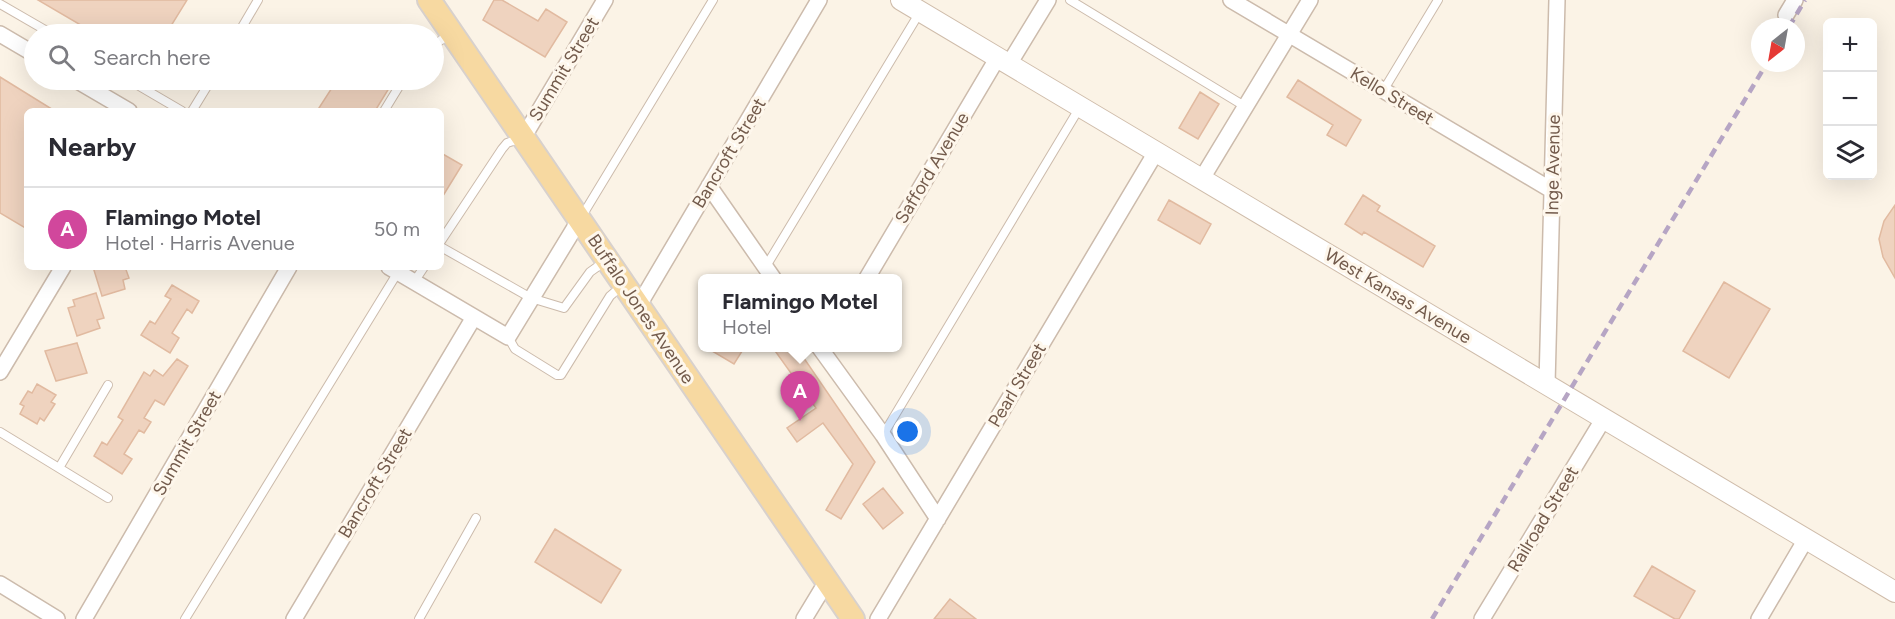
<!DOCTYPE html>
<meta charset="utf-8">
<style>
body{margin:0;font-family:Figtree,sans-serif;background:#f2f2f3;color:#2b2b33}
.controls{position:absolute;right:18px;top:18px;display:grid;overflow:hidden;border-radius:9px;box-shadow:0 6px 24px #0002}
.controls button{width:54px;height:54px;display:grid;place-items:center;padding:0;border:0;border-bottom:2px solid #e1e1e2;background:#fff;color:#2b2b33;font:30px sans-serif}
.compass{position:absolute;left:1751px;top:18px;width:54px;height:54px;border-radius:50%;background:#fff;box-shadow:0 6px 24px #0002;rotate:211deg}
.you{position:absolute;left:908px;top:432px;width:21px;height:21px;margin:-15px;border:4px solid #fff;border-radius:50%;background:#1a73e8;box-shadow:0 0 0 9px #1a73e833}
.badge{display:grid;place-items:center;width:39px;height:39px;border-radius:50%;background:#2563eb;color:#fff;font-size:20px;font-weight:700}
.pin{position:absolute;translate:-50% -50px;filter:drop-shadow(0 2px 3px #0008)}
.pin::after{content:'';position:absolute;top:32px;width:21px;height:18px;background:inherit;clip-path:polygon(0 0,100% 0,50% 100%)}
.popup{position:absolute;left:698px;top:274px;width:204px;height:78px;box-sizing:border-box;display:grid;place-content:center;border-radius:9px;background:#fff;filter:drop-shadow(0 2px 4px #0005);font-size:20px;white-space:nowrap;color:#7c7c81}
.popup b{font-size:22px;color:#2b2b33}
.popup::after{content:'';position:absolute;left:50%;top:100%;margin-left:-12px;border:12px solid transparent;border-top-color:#fff}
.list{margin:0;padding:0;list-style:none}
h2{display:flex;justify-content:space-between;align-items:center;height:78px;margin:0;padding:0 24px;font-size:26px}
h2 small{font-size:20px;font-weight:400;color:#7c7c81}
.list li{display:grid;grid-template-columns:39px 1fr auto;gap:18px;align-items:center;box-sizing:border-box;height:84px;padding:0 24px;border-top:2px solid #e1e1e2}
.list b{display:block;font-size:22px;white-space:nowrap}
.list p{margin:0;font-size:20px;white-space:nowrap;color:#7c7c81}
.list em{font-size:20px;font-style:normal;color:#7c7c81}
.icon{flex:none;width:33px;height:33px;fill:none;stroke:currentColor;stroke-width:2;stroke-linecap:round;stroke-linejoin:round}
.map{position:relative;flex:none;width:1895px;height:619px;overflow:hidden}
.search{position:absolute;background:#fff;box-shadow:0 6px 24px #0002;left:24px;top:24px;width:420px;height:66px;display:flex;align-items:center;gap:15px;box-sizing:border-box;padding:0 21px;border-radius:33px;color:#7c7c81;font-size:22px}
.panel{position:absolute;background:#fff;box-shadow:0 6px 24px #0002;left:24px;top:108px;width:420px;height:162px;border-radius:9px}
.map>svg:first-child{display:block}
.building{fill:#efd3bf;stroke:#e1baa0;stroke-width:1.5}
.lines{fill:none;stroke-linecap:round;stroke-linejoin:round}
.lane-casing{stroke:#ccbbac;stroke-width:10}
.street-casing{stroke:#ccbbac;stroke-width:18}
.secondary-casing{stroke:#cfbcaa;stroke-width:22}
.primary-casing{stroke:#d8d1cd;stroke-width:26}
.lane{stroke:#fff;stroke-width:8}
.street{stroke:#fff;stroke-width:15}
.secondary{stroke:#fff;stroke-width:20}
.primary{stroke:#f7d9a1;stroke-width:22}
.rail{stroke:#b6a5c4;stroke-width:4.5;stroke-dasharray:9 6;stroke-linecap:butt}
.labels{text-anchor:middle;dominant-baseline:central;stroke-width:6;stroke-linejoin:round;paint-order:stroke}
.street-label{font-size:18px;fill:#735b4c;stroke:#fef7ec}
</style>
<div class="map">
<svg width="1895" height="619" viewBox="0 0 1895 619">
<rect width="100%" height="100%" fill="#fbf3e6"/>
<path class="building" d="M 38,0 L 187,0 L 166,34 L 96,34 Z
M 494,0 L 502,0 L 538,21 L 546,9 L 567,22 L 545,57 L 483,20 Z
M 0,77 L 55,111 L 27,111 L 27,229 L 0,213 Z
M 337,80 L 394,80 L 375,111 L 317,111 Z
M 1298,80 L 1361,120 L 1346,146 L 1327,135 L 1333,125 L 1287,97 Z
M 1200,92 L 1219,104 L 1198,139 L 1179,128 Z
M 441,153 L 462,165 L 441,199 Z
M 1363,195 L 1380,206 L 1377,211 L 1435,246 L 1423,267 L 1364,232 L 1362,235 L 1345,224 Z
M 1169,200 L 1211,224 L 1200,244 L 1158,220 Z
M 1895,205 L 1895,278 L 1883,257 L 1879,239 L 1884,221 Z
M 93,267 L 125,267 L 129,278 L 123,280 L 125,289 L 102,296 Z
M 1724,282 L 1770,309 L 1729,378 L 1683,351 Z
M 172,285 L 199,301 L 192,313 L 187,309 L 172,333 L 179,338 L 170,353 L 141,335 L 150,321 L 155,324 L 171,299 L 165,296 Z
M 96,293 L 104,318 L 97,320 L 100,328 L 77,336 L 68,308 L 75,306 L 73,300 Z
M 77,343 L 87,373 L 56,381 L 45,351 Z
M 707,348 L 744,348 L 734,364 Z
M 773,348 L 797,348 L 875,462 L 841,519 L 826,510 L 853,464 L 823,423 L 797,442 L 787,428 L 816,408 Z
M 177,359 L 188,366 L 164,405 L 155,400 L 144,418 L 151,422 L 144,433 L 139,430 L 124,454 L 132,459 L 122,474 L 94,456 L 102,442 L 107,445 L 123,420 L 118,417 L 144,372 L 150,376 L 154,370 L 163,376 Z
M 37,384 L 56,395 L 51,402 L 55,404 L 44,421 L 40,418 L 37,424 L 20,414 L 24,406 L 20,404 L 28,391 L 32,393 Z
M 883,488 L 903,513 L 883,529 L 863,504 Z
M 555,529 L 621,570 L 601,603 L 535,562 Z
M 1652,566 L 1695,591 L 1679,619 L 1675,619 L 1634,596 Z
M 950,599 L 976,619 L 934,619 Z"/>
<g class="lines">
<defs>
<path id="lane" d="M 1070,0 L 1246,107
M 0,4 L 52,34
M 238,34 L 258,0
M 434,45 L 450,34
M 129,80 L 182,111
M 1383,91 L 1438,0
M 192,111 L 211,80
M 384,111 L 403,80
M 582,216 L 713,0
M 441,241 L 502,149 L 507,143 L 522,138
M 441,247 L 531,298 L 564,308 L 590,272 L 604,262
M 765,268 L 920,12
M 414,282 L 424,267
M 508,337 L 515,349 L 557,375 L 561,375 L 610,296 L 623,285
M 0,432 L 108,498
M 883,435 L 1080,107
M 59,468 L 108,385
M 185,619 L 398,272
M 419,619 L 476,518"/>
<path id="street" d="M 1231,0 L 1553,191
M 1786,15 L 1795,0
M 0,34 L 34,54
M 1009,64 L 1048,0
M 76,80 L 129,111
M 523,138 L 605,0
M 1201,180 L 1310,0
M 709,186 L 773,278
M 389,267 L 508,337 L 580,219
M 867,278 L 998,57
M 639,305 L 819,0
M 820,348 L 883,435 L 938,519
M 0,372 L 63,267
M 1547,384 L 1557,0
M 0,584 L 57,619
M 84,619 L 289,267
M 294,619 L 474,317
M 804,619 L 827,581
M 878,619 L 1156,152
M 1482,619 L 1604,418
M 1759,619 L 1806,539"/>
<path id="secondary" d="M 901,0 L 1895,592"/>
<path id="primary" d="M 429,0 L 853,619"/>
</defs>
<use href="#lane" class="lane-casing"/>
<use href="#street" class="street-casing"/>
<use href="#secondary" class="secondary-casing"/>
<use href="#primary" class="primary-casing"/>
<use href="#lane" class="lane"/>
<use href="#street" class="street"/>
<use href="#secondary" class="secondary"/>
<use href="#primary" class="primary"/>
<path class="rail" d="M 1789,27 L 1805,0
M 1432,619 L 1767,63"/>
</g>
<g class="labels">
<g class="street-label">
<text transform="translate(564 69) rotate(-59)">Summit Street</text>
<text transform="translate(1392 96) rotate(31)">Kello Street</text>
<text transform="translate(729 153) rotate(-59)">Bancroft Street</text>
<text transform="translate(1553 165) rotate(-89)">Inge Avenue</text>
<text transform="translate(932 168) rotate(-59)">Safford Avenue</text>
<text transform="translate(1398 296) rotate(31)">West Kansas Avenue</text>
<text transform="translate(641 309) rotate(56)">Buffalo Jones Avenue</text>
<text transform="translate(1017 385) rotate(-59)">Pearl Street</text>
<text transform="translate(187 443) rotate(-60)">Summit Street</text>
<text transform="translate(375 483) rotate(-59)">Bancroft Street</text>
<text transform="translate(1543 519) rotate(-59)">Railroad Street</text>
</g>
</g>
</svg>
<div class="controls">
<button>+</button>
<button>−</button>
<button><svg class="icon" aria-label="layers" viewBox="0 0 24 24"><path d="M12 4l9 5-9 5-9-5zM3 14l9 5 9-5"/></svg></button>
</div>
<svg class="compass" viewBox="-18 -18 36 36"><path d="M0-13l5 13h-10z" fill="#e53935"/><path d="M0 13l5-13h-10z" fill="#7c7c81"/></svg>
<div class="you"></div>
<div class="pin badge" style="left:800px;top:421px;background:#d1479c">A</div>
<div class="popup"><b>Flamingo Motel</b>Hotel</div>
<div class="search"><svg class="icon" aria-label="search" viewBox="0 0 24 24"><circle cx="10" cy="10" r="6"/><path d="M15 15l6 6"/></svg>Search here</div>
<section class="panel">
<h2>Nearby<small></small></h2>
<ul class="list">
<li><span class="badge" style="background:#d1479c">A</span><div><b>Flamingo Motel</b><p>Hotel · Harris Avenue</p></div><em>50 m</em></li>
</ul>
</section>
</div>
